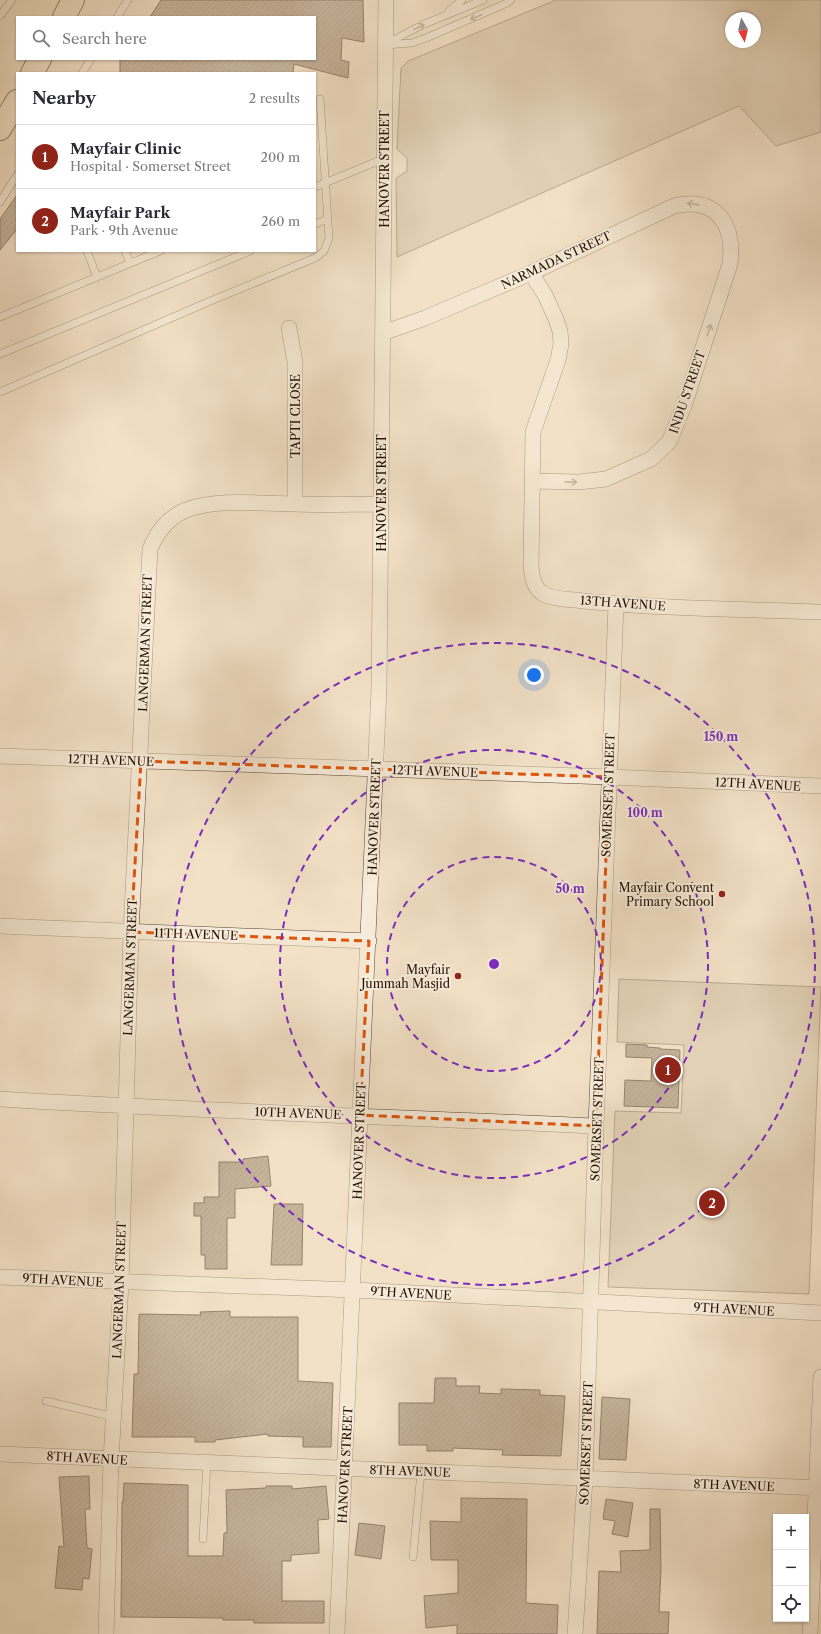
<!DOCTYPE html>
<meta charset="utf-8">
<style>
body{margin:0;font-family:"Libre Caslon Text",serif;background:#f2f2f3;color:#2b2b33}
.controls{position:absolute;right:12px;bottom:12px;display:grid;overflow:hidden;border-radius:0px;box-shadow:0 1px 3px #0004}
.controls button{width:36px;height:36px;display:grid;place-items:center;padding:0;border:0;border-bottom:1px solid #e1e1e2;background:#fff;color:#2b2b33;font:20px sans-serif}
.compass{position:absolute;left:725px;top:12px;width:36px;height:36px;border-radius:50%;background:#fff;box-shadow:0 1px 3px #0004;rotate:172deg}
.you{position:absolute;left:534px;top:675px;width:14px;height:14px;margin:-10px;border:3px solid #fff;border-radius:50%;background:#1a73e8;box-shadow:0 0 0 6px #1a73e833}
.badge{display:grid;place-items:center;width:26px;height:26px;border-radius:50%;background:#8f2418;color:#fff;font-size:13px;font-weight:700}
.pin{position:absolute;translate:-50% -50%;border:2px solid #fff;box-shadow:0 1px 4px #0006}
.list{margin:0;padding:0;list-style:none}
h2{display:flex;justify-content:space-between;align-items:center;height:52px;margin:0;padding:0 16px;font-size:17px}
h2 small{font-size:13px;font-weight:400;color:#7c7c81}
.list li{display:grid;grid-template-columns:26px 1fr auto;gap:12px;align-items:center;box-sizing:border-box;height:64px;padding:0 16px;border-top:1px solid #e1e1e2}
.list b{display:block;font-size:15px;white-space:nowrap}
.list p{margin:0;font-size:13px;white-space:nowrap;color:#7c7c81}
.list em{font-size:13px;font-style:normal;color:#7c7c81}
.icon{flex:none;width:22px;height:22px;fill:none;stroke:currentColor;stroke-width:2;stroke-linecap:round;stroke-linejoin:round}
.map{position:relative;flex:none;width:821px;height:1634px;overflow:hidden}
.search{position:absolute;background:#fff;box-shadow:0 1px 3px #0004;left:16px;top:16px;width:300px;height:44px;display:flex;align-items:center;gap:10px;box-sizing:border-box;padding:0 14px;border-radius:0px;color:#7c7c81;font-size:15px}
.panel{position:absolute;background:#fff;box-shadow:0 1px 3px #0004;left:16px;top:72px;width:300px;height:180px;border-radius:0px}
.map>svg:first-child{display:block}
.green{fill:#d0bea5;stroke:#7a6852;fill-rule:evenodd}
.building{fill:url(#building-hatch);stroke:#251100}
.lines{fill:none;stroke-linecap:round;stroke-linejoin:round}
.lane-casing{stroke:#584532;stroke-width:8}
.street-casing{stroke:#584532;stroke-width:16}
.primary-casing{stroke:#251100;stroke-width:24}
.lane{stroke:#f7ecdb;stroke-width:7}
.street{stroke:#f7ecdb;stroke-width:15}
.primary{stroke:#f3e1c7;stroke-width:22}
.oneway{stroke:#988978}
.marked{fill:none;stroke:#de550b;stroke-width:3;stroke-dasharray:8 5;stroke-linejoin:round}
.ring{fill:none;stroke:#7b2cbf;stroke-width:2;stroke-dasharray:7 5}
.poi-dot{fill:#8f2418;stroke:#f7ecdb;stroke-width:1.5}
.labels{text-anchor:middle;dominant-baseline:central;stroke-width:4;stroke-linejoin:round;paint-order:stroke}
.street-label{font-size:12px;fill:#251100;stroke:#f7ecdb}
.poi-label{font-size:12px;fill:#251100;stroke:#f7ecdb;text-anchor:end}
.centre{fill:#7b2cbf;stroke:#f7ecdb;stroke-width:2}
.ring-label{font-size:12px;text-anchor:middle;font-weight:bold;fill:#7b2cbf;stroke:#f7ecdb;stroke-width:4;stroke-linejoin:round;paint-order:stroke}
</style>
<div class="map">
<svg width="821" height="1634" viewBox="0 0 821 1634">
<defs>
<pattern id="building-hatch" width="6" height="6" patternUnits="userSpaceOnUse"><rect width="6" height="6" fill="#907d67"/><path d="M-1 1l2-2M0 6l6-6M5 7l2-2" fill="none" stroke="#756552"/></pattern>
</defs>
<rect width="100%" height="100%" fill="#f3e1c7"/>
<filter id="stains"><feTurbulence type="fractalNoise" baseFrequency=".005" numOctaves="4"/><feColorMatrix values="0 0 0 0 .2 0 0 0 0 .09 0 0 0 0 .02 0 0 0 .5 -.17"/></filter>
<radialGradient id="worn" r=".72"><stop offset=".6" stop-color="#630" stop-opacity="0"/><stop offset="1" stop-color="#630" stop-opacity=".3"/></radialGradient>
<path class="green" d="M 556,0 L 821,0 L 821,132 L 776,146 L 739,106 L 397,257 L 396,178 L 407,171 L 407,158 L 397,149 L 401,68 L 408,61 ZM 731,18 L 755,18 L 755,42 L 731,42 Z
M 619,979 L 821,987 L 809,1294 L 608,1287 L 615,1111 L 681,1113 L 684,1045 L 617,1042 Z"/>
<path class="building" d="M 161,0 L 363,0 L 364,42 L 342,38 L 341,60 L 349,62 L 348,78 L 294,64 L 293,73 L 120,73 L 120,59 L 315,59 L 315,17 L 150,17 Z
M 17,195 L 17,229 L 0,250 L 0,219 Z
M 626,1044 L 647,1045 L 647,1047 L 660,1048 L 660,1049 L 680,1050 L 678,1108 L 624,1106 L 625,1080 L 651,1081 L 652,1058 L 626,1057 Z
M 268,1156 L 271,1186 L 235,1189 L 235,1218 L 227,1218 L 227,1269 L 205,1269 L 205,1255 L 201,1255 L 201,1216 L 194,1216 L 194,1203 L 204,1203 L 204,1197 L 219,1197 L 219,1162 L 243,1162 L 243,1159 Z
M 274,1204 L 303,1204 L 302,1265 L 271,1265 Z
M 230,1311 L 230,1317 L 298,1317 L 298,1381 L 333,1383 L 331,1447 L 303,1447 L 303,1437 L 268,1436 L 268,1434 L 215,1440 L 215,1442 L 195,1442 L 195,1437 L 132,1437 L 134,1374 L 138,1374 L 139,1314 L 201,1315 L 200,1312 Z
M 435,1378 L 456,1378 L 456,1386 L 480,1386 L 479,1393 L 501,1394 L 501,1389 L 540,1390 L 540,1395 L 565,1396 L 561,1456 L 502,1455 L 503,1450 L 453,1448 L 453,1451 L 427,1451 L 427,1445 L 399,1445 L 399,1403 L 434,1403 Z
M 602,1397 L 630,1399 L 626,1460 L 599,1459 Z
M 89,1476 L 90,1509 L 85,1509 L 87,1548 L 92,1549 L 89,1579 L 83,1578 L 82,1590 L 55,1588 L 59,1546 L 64,1547 L 59,1477 Z
M 124,1483 L 188,1485 L 188,1556 L 223,1556 L 224,1533 L 227,1533 L 226,1490 L 266,1488 L 266,1486 L 292,1486 L 292,1489 L 326,1486 L 329,1519 L 318,1520 L 319,1553 L 291,1555 L 291,1561 L 282,1561 L 282,1601 L 324,1601 L 324,1623 L 254,1623 L 254,1620 L 223,1620 L 223,1618 L 121,1617 L 122,1502 L 123,1502 Z
M 461,1498 L 527,1499 L 526,1603 L 558,1605 L 557,1634 L 457,1634 L 457,1625 L 426,1628 L 424,1596 L 458,1593 L 458,1560 L 431,1560 L 430,1521 L 461,1522 Z
M 606,1499 L 633,1503 L 628,1537 L 612,1534 L 615,1521 L 603,1519 Z
M 650,1509 L 660,1509 L 661,1569 L 659,1612 L 669,1612 L 668,1634 L 597,1634 L 599,1571 L 621,1572 L 620,1551 L 650,1550 Z
M 359,1523 L 385,1526 L 381,1559 L 355,1555 Z"/>
<g class="lines">
<defs>
<path id="lane" d="M 448,12 L 462,0
M 0,16 L 12,0
M 117,17 L 128,0
M 386,44 L 422,25 L 483,0
M 385,45 L 412,43 L 426,38 L 507,3 L 511,0
M 82,73 L 91,59
M 315,187 L 383,159
M 0,202 L 17,175
M 315,224 L 328,219
M 87,251 L 97,277
M 125,251 L 130,263
M 0,317 L 160,251
M 0,354 L 250,251
M 0,392 L 208,302 L 315,258 L 324,251 L 329,238 L 320,99
M 46,1401 L 114,1417
M 203,1539 L 207,1463
M 413,1557 L 421,1472"/>
<path id="street" d="M 531,273 L 545,295 L 556,319 L 560,331 L 561,344 L 558,360 L 533,432 L 531,566 C 532,575 533,587 542,593 C 552,600 571,599 583,601 C 662,609 742,609 821,612
M 289,328 L 295,362 L 295,504
M 383,333 L 425,318 L 531,273 L 674,206 C 716,196 735,224 730,264 L 684,406 L 669,442 L 651,459 L 606,479 L 579,482 L 532,481
M 0,756 L 609,777 L 821,786
M 0,926 L 369,941
M 0,1099 C 199,1111 397,1117 596,1126
M 0,1277 L 354,1290 L 821,1313
M 0,1454 L 821,1488
M 106,1634 L 111,1460 L 121,1283 L 131,932 L 150,549 C 157,532 169,517 186,510 C 218,498 262,504 295,504 C 324,505 352,504 381,504
M 337,1634 L 379,688 L 386,0
M 575,1634 L 585,1479 L 596,1126 L 616,604
M 810,1634 L 821,1377"/>
<path id="primary" d="M 64,17 L 73,0
M 32,73 L 40,59
M 0,129 L 17,101"/>
</defs>
<use href="#lane" class="lane-casing"/>
<use href="#street" class="street-casing"/>
<use href="#primary" class="primary-casing"/>
<use href="#lane" class="lane"/>
<use href="#street" class="street"/>
<use href="#primary" class="primary"/>
</g>
<defs><path id="oneway-shaft" d="M-6 0H5M1.5-3L5.5 0L1.5 3" fill="none" stroke-width="1.6" stroke-linecap="round" stroke-linejoin="round"/></defs>
<g class="oneway">
<use href="#oneway-shaft" transform="translate(476 17) rotate(157)"/>
<use href="#oneway-shaft" transform="translate(419 27) rotate(-26)"/>
<use href="#oneway-shaft" transform="translate(693 204) rotate(-172)"/>
<use href="#oneway-shaft" transform="translate(709 330) rotate(-72)"/>
<use href="#oneway-shaft" transform="translate(571 482) rotate(1)"/>
</g>
<path d="M0 0H821V1634H0ZM 141,761 L 609,777 L 596,1126 L 360,1115 L 369,941 L 131,932 Z" fill="#f3e1c7" fill-opacity=".55" fill-rule="evenodd"/>
<path class="marked" d="M 141,761 L 609,777 L 596,1126 L 360,1115 L 369,941 L 131,932 Z"/>
<g class="ring">
<circle cx="494" cy="964" r="107"/>
<circle cx="494" cy="964" r="214"/>
<circle cx="494" cy="964" r="321"/>
</g>
<g class="poi-dot">
<circle cx="722" cy="894" r="4"/>
<circle cx="458" cy="976" r="4"/>
</g>
<g class="labels">
<g class="street-label">
<text transform="translate(384 169) rotate(-90)">HANOVER STREET</text>
<text transform="translate(556 260) rotate(-25)">NARMADA STREET</text>
<text transform="translate(687 392) rotate(-71)">INDU STREET</text>
<text transform="translate(295 416) rotate(-90)">TAPTI CLOSE</text>
<text transform="translate(381 493) rotate(-90)">HANOVER STREET</text>
<text transform="translate(623 603) rotate(4)">13TH AVENUE</text>
<text transform="translate(145 643) rotate(-88)">LANGERMAN STREET</text>
<text transform="translate(111 760) rotate(2)">12TH AVENUE</text>
<text transform="translate(435 771) rotate(2)">12TH AVENUE</text>
<text transform="translate(758 784) rotate(3)">12TH AVENUE</text>
<text transform="translate(608 795) rotate(-88)">SOMERSET STREET</text>
<text transform="translate(374 817) rotate(-88)">HANOVER STREET</text>
<text transform="translate(196 934) rotate(2)">11TH AVENUE</text>
<text transform="translate(130 967) rotate(-88)">LANGERMAN STREET</text>
<text transform="translate(298 1113) rotate(2)">10TH AVENUE</text>
<text transform="translate(597 1119) rotate(-88)">SOMERSET STREET</text>
<text transform="translate(359 1141) rotate(-88)">HANOVER STREET</text>
<text transform="translate(63 1280) rotate(3)">9TH AVENUE</text>
<text transform="translate(119 1290) rotate(-88)">LANGERMAN STREET</text>
<text transform="translate(411 1293) rotate(3)">9TH AVENUE</text>
<text transform="translate(734 1309) rotate(3)">9TH AVENUE</text>
<text transform="translate(586 1443) rotate(-88)">SOMERSET STREET</text>
<text transform="translate(87 1458) rotate(3)">8TH AVENUE</text>
<text transform="translate(345 1465) rotate(-87)">HANOVER STREET</text>
<text transform="translate(410 1471) rotate(2)">8TH AVENUE</text>
<text transform="translate(734 1485) rotate(2)">8TH AVENUE</text>
</g>
<g class="poi-label">
<text x="714" y="887">Mayfair Convent<tspan x="714" dy="14">Primary School</tspan></text>
<text x="450" y="969">Mayfair<tspan x="450" dy="14">Jummah Masjid</tspan></text>
</g>
</g>
<circle cx="494" cy="964" r="6" class="centre"/>
<g class="ring-label">
<text x="721" y="741">150 m</text>
<text x="645" y="817">100 m</text>
<text x="570" y="893">50 m</text>
</g>
<rect width="100%" height="100%" filter="url(#stains)"/>
<rect width="100%" height="100%" fill="url(#worn)"/>
</svg>
<div class="controls">
<button>+</button>
<button>−</button>
<button><svg class="icon" aria-label="locate" viewBox="0 0 24 24"><circle cx="12" cy="12" r="6"/><path d="M12 2v4M12 18v4M2 12h4M18 12h4"/></svg></button>
</div>
<svg class="compass" viewBox="-18 -18 36 36"><path d="M0-13l5 13h-10z" fill="#e53935"/><path d="M0 13l5-13h-10z" fill="#7c7c81"/></svg>
<div class="you"></div>
<div class="pin badge" style="left:668px;top:1070px">1</div>
<div class="pin badge" style="left:712px;top:1203px">2</div>
<div class="search"><svg class="icon" aria-label="search" viewBox="0 0 24 24"><circle cx="10" cy="10" r="6"/><path d="M15 15l6 6"/></svg>Search here</div>
<section class="panel">
<h2>Nearby<small>2 results</small></h2>
<ul class="list">
<li><span class="badge">1</span><div><b>Mayfair Clinic</b><p>Hospital · Somerset Street</p></div><em>200 m</em></li>
<li><span class="badge">2</span><div><b>Mayfair Park</b><p>Park · 9th Avenue</p></div><em>260 m</em></li>
</ul>
</section>
</div>
